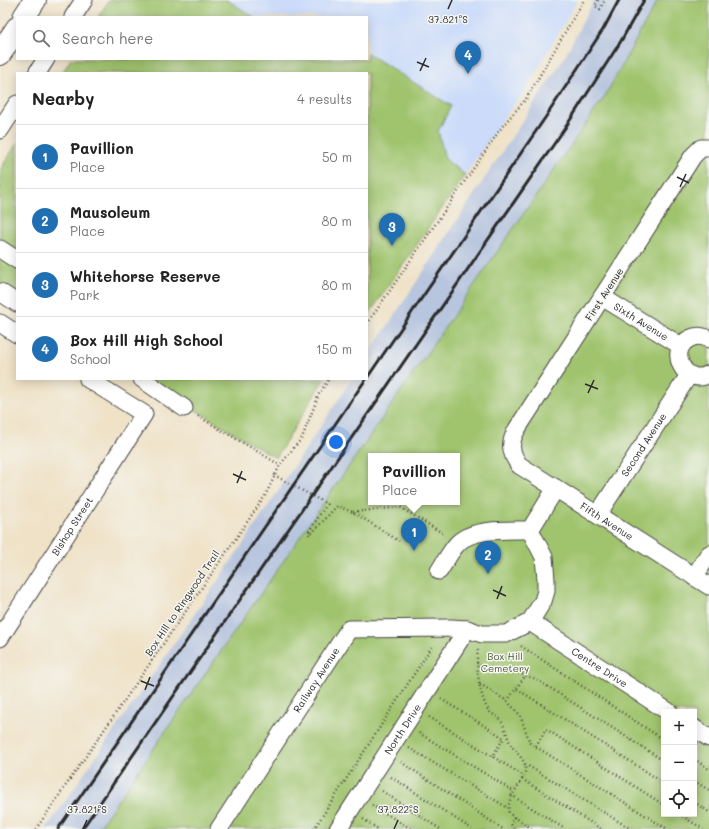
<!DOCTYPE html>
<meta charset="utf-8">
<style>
body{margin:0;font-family:Mali,sans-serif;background:#f2f2f2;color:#222}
.controls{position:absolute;right:12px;bottom:12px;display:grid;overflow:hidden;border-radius:0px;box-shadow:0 2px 10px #0003}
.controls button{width:36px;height:36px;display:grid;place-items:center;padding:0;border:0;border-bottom:1px solid #e0e0e0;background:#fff;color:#222;font:20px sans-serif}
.you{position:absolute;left:336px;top:442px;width:14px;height:14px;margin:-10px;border:3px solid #fff;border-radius:50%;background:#1a73e8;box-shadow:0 0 0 6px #1a73e833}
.badge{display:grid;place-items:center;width:26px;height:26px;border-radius:50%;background:#1f6fb2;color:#fff;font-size:13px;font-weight:700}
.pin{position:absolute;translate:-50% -33px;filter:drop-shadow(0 1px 2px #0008)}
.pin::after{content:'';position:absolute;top:21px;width:14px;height:12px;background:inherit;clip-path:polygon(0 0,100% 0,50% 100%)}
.popup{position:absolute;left:368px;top:453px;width:92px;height:52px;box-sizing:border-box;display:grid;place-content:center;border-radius:0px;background:#fff;filter:drop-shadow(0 1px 3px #0005);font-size:13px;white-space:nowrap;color:#767676}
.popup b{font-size:15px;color:#222}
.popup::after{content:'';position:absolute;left:50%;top:100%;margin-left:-8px;border:8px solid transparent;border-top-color:#fff}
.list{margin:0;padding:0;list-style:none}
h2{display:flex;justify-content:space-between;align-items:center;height:52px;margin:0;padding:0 16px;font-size:17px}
h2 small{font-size:13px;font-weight:400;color:#767676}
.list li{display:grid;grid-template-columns:26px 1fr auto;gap:12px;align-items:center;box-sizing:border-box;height:64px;padding:0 16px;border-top:1px solid #e0e0e0}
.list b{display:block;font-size:15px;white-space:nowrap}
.list p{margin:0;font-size:13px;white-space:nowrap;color:#767676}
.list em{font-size:13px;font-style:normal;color:#767676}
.icon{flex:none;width:22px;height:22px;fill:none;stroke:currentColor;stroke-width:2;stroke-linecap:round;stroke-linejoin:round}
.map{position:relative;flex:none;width:709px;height:829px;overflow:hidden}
.search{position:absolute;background:#fff;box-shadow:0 2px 10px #0003;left:16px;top:16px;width:352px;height:44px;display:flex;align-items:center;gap:10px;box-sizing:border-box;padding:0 14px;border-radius:0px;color:#767676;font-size:15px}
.panel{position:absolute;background:#fff;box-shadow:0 2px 10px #0003;left:16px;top:72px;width:352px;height:308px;border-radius:0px}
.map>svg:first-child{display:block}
.built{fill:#cbdbf9}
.industrial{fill:#b7c5de}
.green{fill:#a0c46e;stroke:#66784c;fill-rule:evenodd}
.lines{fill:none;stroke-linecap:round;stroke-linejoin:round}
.minor-casing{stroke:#484642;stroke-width:19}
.major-casing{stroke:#484642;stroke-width:24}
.path{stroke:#484642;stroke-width:2.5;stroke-dasharray:1 3;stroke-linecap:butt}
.minor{stroke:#fff;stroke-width:17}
.major{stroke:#fff;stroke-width:22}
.rail{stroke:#2b2b2b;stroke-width:3}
.path-bridge{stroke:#484642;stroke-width:2.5;stroke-dasharray:1 3;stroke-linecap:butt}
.ticks{fill:none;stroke:#2b2b2b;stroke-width:1.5}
.labels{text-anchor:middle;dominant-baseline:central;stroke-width:3;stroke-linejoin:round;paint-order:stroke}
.street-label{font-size:10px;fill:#2b2b2b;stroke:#f6f6f2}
.park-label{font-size:10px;fill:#4e593f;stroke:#f6f6f2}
.ticks-label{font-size:10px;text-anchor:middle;fill:#2b2b2b;stroke:#f6f6f2;stroke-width:3;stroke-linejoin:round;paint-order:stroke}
</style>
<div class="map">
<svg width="709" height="829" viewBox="0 0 709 829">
<rect width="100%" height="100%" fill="#f6f6f2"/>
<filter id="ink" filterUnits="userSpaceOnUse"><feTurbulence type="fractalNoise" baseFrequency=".025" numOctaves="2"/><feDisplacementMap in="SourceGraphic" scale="8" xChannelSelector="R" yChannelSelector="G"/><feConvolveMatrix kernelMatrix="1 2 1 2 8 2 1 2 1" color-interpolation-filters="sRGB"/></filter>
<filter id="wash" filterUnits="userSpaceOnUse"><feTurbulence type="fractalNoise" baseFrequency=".012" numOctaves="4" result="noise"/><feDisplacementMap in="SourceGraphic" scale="16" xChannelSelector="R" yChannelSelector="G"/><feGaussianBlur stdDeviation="0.9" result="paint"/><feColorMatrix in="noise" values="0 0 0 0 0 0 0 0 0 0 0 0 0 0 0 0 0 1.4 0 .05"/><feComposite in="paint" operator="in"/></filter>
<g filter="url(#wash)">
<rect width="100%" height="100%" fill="#efe2c7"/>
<path class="built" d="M 227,0 L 578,0 L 523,94 L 505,116 L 465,175 L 444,159 L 438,131 L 451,106 L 367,53 L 367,17 L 254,17 Z"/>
<path class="industrial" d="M 594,0 L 658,0 L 605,96 L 98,829 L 46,829 L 241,547 L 352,379 L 367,379 L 367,357 L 564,58 Z"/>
<path class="green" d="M 109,0 L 227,0 L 254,17 L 98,17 Z
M 658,0 L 709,0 L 709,829 L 98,829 L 605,96 ZM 371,456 L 457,456 L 457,502 L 371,502 ZM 664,712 L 694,712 L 694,814 L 664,814 Z
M 367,53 L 451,106 L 438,131 L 445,159 L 465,175 L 367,317 L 367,73 L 62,73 L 71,59 L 367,59 Z
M 17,143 L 17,300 L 0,289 L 0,170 Z
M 143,379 L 326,379 L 324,379 L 276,458 Z"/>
</g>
<g filter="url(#ink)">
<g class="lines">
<defs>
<g id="minor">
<path d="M 73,17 L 84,0"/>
<path d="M 37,73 L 46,59"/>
<path d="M 0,130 L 17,104"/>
<path id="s1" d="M 709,148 L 701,148 L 693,156 L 517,429 C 509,443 510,452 519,465 L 709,586"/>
<path d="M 0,249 L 17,260"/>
<path d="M 0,292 L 17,303"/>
<path id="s2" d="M 602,297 L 681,346"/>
<path d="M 0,323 L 17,334"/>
<path d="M 709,339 C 703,336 697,335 691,338 C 665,349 685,388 709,374"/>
<path d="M 142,379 L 184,408"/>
<path id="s3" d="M 598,514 L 689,375"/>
<path d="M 530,530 L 556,488"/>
<path d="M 694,577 L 709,554"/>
<path id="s4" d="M 530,622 L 669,712"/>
<path id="s5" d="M 0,638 L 144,414 L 88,379"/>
<path d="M 694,728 L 709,738"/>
<path id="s6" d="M 219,829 L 349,629 L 451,628 L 467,629 L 482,634 L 506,634 L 530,622 L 543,601 L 546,591 L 546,580 L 544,557 L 530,530 C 511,530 472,528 458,543 C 451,550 445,562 439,571"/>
<path id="s7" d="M 338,829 L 467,629"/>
</g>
<path id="major" d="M 24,17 L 35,0
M 0,54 L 17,28"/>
</defs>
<use href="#minor" class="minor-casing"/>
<use href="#major" class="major-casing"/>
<path class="path" d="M 598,0 L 595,6 L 600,9 L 605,0
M 367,324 L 504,124 L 526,99 L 584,0
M 198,416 L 280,465
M 327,504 L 308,533 L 310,535 L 337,506 L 353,512 L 399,541
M 353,512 L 400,507 L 444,534
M 521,646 L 664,740
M 478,650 C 475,664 480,701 490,712 C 493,715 498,716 500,719 C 505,726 507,737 511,745 C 515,751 523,758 525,765 C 529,781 505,793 509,813 L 514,817 L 511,824 L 514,829
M 477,663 L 493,673 L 518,673 L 536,679 L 664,761
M 480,684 L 507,701 L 520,715 L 530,743 L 667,829
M 517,689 L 664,783
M 441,699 L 504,738 L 492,757
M 507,701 L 526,675
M 429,717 L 524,776
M 419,733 L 513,791
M 536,746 L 546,729 L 664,805
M 409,748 L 508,808
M 694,759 L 709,769
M 401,762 L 503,829
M 525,764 L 631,829
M 391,777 L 472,829
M 522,779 L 601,829
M 694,781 L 709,790
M 382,791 L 440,829
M 511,795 L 565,829
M 694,802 L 709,812
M 372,805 L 411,829
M 679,814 L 703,829
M 514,817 L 533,829
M 363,819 L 378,829
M 36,829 L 265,496 L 280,465 L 302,438 L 319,394 L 329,379
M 314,829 L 433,645"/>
<use href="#minor" class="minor"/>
<use href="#major" class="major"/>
<path class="rail" d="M 367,378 L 547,115 L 604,28 L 619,0
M 58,829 L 366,379
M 82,829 L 565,128 L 621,41 L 644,0"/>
<path class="path-bridge" d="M 274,475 L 327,504"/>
</g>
</g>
<path class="ticks" d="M 448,9 L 452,0M 417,62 L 429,67M 420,71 L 426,58M 677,177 L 689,183M 680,187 L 686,174M 585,384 L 598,389M 588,393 L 594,380M 233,474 L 246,480M 237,483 L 242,471M 493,590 L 506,596M 497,599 L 502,586M 141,681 L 154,686M 145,690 L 150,677M 83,829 L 87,820M 394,829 L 398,820"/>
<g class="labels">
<g class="street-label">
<text transform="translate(604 294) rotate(-57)">First Avenue</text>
<text stroke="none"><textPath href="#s2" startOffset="46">Sixth Avenue</textPath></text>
<text stroke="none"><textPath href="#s3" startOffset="83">Second Avenue</textPath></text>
<text stroke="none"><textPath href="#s1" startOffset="487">Fifth Avenue</textPath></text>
<text stroke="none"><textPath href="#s5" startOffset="133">Bishop Street</textPath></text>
<text transform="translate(182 603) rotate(-56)">Box Hill to Ringwood Trail</text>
<text stroke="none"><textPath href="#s4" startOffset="83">Centre Drive</textPath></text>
<text stroke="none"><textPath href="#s6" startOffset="178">Railway Avenue</textPath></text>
<text stroke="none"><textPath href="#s7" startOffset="119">North Drive</textPath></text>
</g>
<g class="park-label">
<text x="505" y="656">Box Hill<tspan x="505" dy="12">Cemetery</tspan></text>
</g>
</g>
<g class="ticks-label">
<text x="448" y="23">37.821°S</text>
<text x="87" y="813">37.821°S</text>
<text x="398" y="813">37.822°S</text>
</g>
</svg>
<div class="controls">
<button>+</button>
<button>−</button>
<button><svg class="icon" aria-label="locate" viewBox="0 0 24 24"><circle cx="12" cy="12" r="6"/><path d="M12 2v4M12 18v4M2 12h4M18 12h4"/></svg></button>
</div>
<div class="you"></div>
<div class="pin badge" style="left:414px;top:551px">1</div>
<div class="popup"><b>Pavillion</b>Place</div>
<div class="pin badge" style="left:488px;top:574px">2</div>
<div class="pin badge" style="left:392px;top:246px">3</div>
<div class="pin badge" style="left:468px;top:74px">4</div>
<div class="search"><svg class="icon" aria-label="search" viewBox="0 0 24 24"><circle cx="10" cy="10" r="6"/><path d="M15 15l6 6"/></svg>Search here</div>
<section class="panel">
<h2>Nearby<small>4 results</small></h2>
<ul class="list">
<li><span class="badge">1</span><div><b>Pavillion</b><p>Place</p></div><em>50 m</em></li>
<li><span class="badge">2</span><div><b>Mausoleum</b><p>Place</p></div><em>80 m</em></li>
<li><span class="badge">3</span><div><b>Whitehorse Reserve</b><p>Park</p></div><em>80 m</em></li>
<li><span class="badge">4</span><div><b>Box Hill High School</b><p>School</p></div><em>150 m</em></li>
</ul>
</section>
</div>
